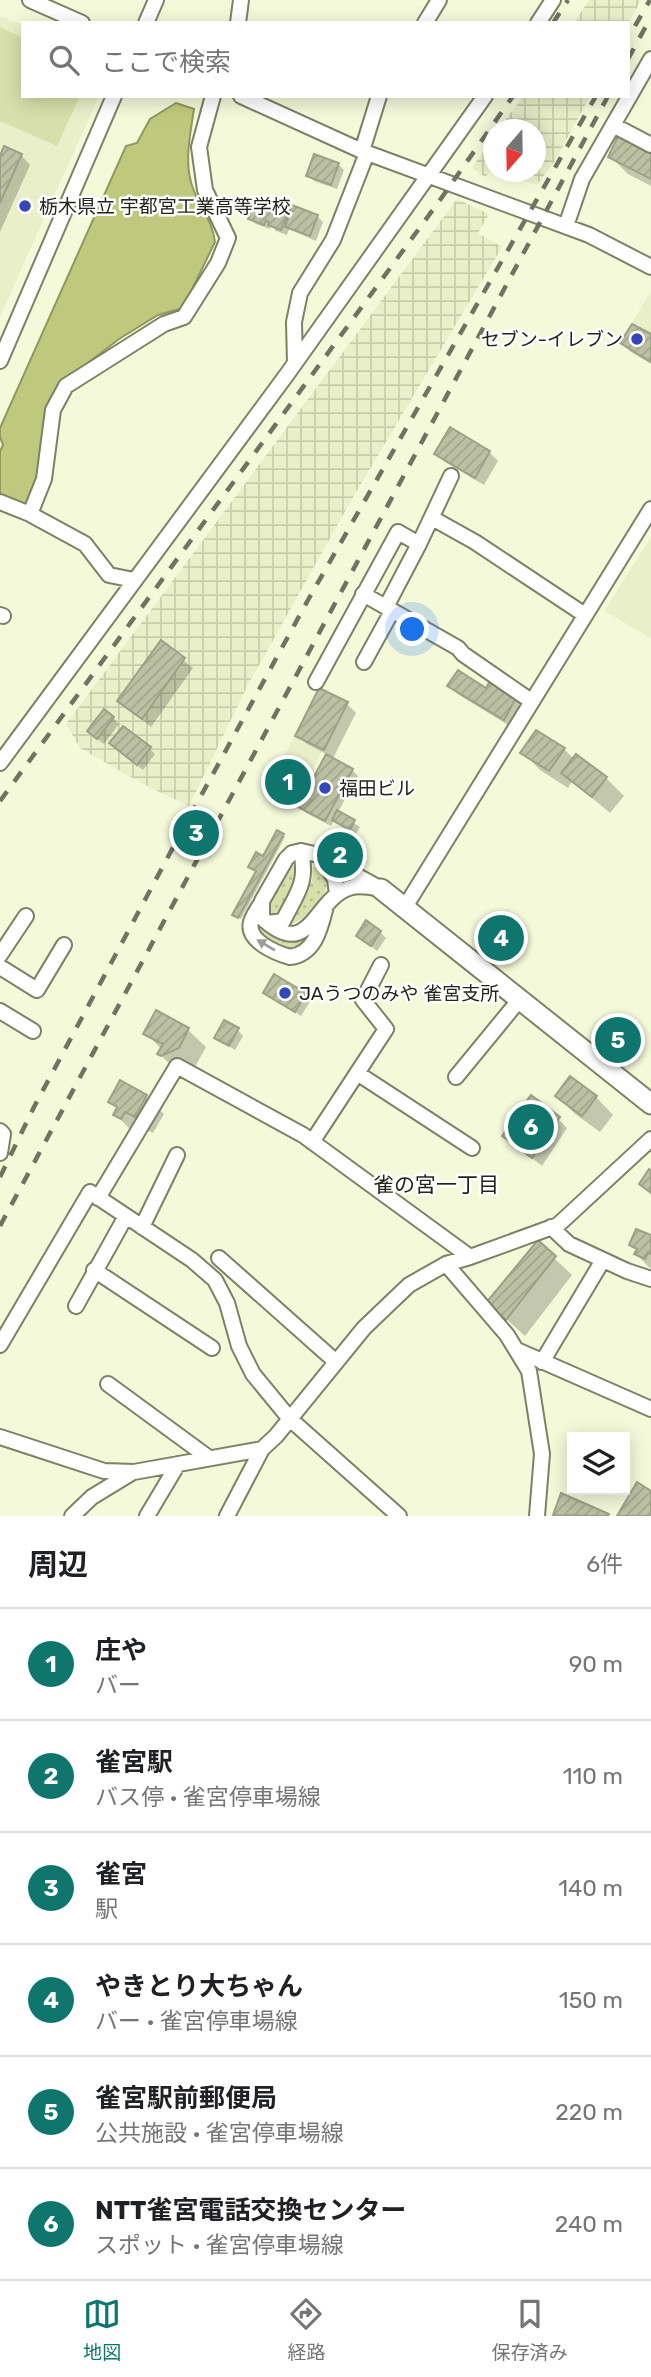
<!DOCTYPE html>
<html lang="ja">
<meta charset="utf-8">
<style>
body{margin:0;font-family:Rubik,"Noto Sans JP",sans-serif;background:#f6f6f6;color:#202124}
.controls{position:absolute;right:21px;bottom:21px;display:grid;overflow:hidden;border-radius:0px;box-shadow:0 4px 18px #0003}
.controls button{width:63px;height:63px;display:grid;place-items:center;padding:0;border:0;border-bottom:2px solid #e0e0e0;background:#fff;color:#202124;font:35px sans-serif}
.compass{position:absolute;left:483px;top:119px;width:63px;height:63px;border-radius:50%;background:#fff;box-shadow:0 4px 18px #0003;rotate:200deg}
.you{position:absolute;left:413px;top:630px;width:24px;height:24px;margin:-18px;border:5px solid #fff;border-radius:50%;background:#1a73e8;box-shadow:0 0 0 10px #1a73e833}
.badge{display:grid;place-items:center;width:46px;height:46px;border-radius:50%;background:#0f766e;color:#fff;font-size:23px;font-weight:700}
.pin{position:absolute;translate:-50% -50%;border:4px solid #fff;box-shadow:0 2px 7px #0006}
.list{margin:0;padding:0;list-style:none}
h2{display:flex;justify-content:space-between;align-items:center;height:91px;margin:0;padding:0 28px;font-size:30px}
h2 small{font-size:23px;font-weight:400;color:#757577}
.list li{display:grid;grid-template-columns:46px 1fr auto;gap:21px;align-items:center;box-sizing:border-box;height:112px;padding:0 28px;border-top:2px solid #e0e0e0}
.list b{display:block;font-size:26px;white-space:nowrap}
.list p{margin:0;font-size:23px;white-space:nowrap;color:#757577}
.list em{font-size:23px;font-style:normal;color:#757577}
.icon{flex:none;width:38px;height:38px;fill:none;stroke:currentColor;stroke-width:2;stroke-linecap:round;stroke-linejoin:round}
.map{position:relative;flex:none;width:651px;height:1516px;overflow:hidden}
.search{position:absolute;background:#fff;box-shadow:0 4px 18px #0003;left:21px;right:21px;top:21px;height:77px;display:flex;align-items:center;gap:18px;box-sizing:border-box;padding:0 24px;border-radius:0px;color:#757577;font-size:26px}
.sheet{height:763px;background:#fff}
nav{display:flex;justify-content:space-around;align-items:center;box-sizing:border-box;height:98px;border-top:2px solid #e0e0e0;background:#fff;font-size:19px;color:#757577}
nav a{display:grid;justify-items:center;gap:4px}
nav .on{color:#0f766e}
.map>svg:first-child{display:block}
.built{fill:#e9f0c9}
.industrial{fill:url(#industrial-grid)}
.grass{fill:url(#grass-dots)}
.garden{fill:#d7e0aa}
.water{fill:#bec97d;stroke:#90985f;stroke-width:2}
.shadow{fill:#0003}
.building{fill:url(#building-hatch);stroke:#9da185;stroke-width:2}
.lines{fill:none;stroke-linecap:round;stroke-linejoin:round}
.minor-casing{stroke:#7d8166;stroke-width:18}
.major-casing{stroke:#7d8166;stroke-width:23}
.minor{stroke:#fff;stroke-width:14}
.major{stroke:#fff;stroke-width:19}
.rail{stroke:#707360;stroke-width:4.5;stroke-dasharray:12 12;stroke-linecap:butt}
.oneway{fill:#9c9d98}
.poi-dot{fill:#3446b8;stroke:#fff;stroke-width:2.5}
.labels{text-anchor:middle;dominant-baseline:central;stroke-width:5;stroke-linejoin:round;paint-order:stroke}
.poi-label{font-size:19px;fill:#23251a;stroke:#fff;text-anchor:start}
.neighbourhood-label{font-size:21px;fill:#23251a;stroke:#fff}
</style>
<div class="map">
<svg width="651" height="1516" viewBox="0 0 651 1516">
<defs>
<pattern id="industrial-grid" width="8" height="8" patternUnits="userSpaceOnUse" patternTransform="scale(1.75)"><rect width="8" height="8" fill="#e9f0c9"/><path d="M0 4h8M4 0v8" fill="none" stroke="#c8ceac"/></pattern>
<pattern id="grass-dots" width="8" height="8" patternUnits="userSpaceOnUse" patternTransform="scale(1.75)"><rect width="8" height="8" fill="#d7e0aa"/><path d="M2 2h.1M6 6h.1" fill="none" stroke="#b8c092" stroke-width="1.8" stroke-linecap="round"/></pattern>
<pattern id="building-hatch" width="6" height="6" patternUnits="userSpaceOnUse" patternTransform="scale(1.75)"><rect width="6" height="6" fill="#bcc1a4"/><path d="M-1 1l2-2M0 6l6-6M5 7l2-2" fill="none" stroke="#a1a68d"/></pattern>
</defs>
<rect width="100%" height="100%" fill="#f4f9da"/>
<path class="built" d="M 0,16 L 23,25 L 23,96 L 99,96 L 0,317 Z
M 651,291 L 651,362 L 620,343 Z
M 651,537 L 651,638 L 604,611 Z
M 319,688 L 348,702 L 312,771 L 307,776 L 281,763 Z"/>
<path class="industrial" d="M 589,0 L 641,0 L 628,25 L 628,23 L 574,23 Z
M 523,96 L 590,96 L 556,159 L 537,185 L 500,172 L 536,172 L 536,130 L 499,129 Z
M 493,137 L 493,169 L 485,177 L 472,168 Z
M 457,199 L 489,214 L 478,233 L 502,247 L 352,499 L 248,685 L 189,806 L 143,784 L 80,748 L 66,724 Z"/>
<path class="grass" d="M 295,865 L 298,877 L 280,913 L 272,915 C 265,900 280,872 295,865 Z
M 315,866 C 335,883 326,894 311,910 C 305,916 300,921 292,924 L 290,920 L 312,881 L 313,867 Z
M 256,927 L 284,940 L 292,940 L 310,934 L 299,950 L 286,952 L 258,934 Z"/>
<path class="garden" d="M 0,27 L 23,38 L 23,96 L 80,96 L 57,146 L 0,121 Z"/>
<path class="water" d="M 176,103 L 194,109 C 190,136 183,165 194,191 C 201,209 213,222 215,242 L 183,308 L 158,315 L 119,339 L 75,373 L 53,394 L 45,433 L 40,477 L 27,507 L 0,494 L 0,451 L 3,445 L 0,437 L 0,428 L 126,146 L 137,143 L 150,119 Z"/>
<path class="shadow" d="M 21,155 L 30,165 L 0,232 L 0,160 Z
M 610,156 L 651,156 L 651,186 L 628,174 Z
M 338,164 L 344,170 L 337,189 L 314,181 L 308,175 Z
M 288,212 L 291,215 L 317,216 L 323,222 L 316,241 L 289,229 L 287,235 L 276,231 L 271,226 L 270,229 L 256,224 L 250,218 Z
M 651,336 L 651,364 L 631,352 L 622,343 Z
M 451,429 L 489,452 L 498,461 L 484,485 L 445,462 L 436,453 Z
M 161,643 L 193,668 L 151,727 L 119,701 Z
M 450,686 L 487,690 L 515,699 L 524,708 L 513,728 L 459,695 Z
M 347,704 L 356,713 L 332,760 L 352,770 L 358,776 L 338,812 L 360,827 L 356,834 L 334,820 L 331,826 L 306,813 L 300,807 L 302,803 L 280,792 L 274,786 L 302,779 L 308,784 L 300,799 L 303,801 L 328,755 L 307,744 L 298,735 Z
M 113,718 L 119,724 L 104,744 L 95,737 Z
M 536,732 L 564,749 L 574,759 L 576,757 L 606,778 L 624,796 L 610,813 L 572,781 L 568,788 L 540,770 L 523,752 Z
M 117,749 L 150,749 L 155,754 L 143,770 Z
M 283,835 L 285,837 L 241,919 L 236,917 L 257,872 L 252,869 Z
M 380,932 L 386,938 L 377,951 L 358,936 Z
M 265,992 L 305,994 L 311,1000 L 301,1016 Z
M 156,1013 L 188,1030 L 206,1047 L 196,1065 L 180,1073 L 159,1054 L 162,1050 L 146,1033 Z
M 238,1030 L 243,1036 L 235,1050 L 216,1038 Z
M 631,1040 L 636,1046 L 625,1058 L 612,1047 Z
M 146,1096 L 164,1114 L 153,1133 L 143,1128 L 133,1132 L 115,1114 L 118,1109 L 110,1101 Z
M 557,1096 L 596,1097 L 613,1115 L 600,1132 L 575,1114 Z
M 558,1119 L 567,1128 L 542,1166 L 504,1136 Z
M 651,1237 L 651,1269 L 636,1254 L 638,1251 L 631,1245 Z
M 538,1243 L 572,1275 L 525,1336 L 489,1303 Z"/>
<path class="building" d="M 618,136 L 651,154 L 651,179 L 608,157 Z
M 4,146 L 22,154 L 0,203 L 0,156 Z
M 314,154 L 339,163 L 331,185 L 306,176 Z
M 255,198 L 289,210 L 281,230 L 268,225 L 269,222 L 266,220 L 264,225 L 248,219 Z
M 292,205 L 318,215 L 310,236 L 285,227 Z
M 632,324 L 651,334 L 651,362 L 620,343 Z
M 450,427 L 490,451 L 475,478 L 434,454 Z
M 161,640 L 185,658 L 142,719 L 117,701 Z
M 458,670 L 486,688 L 490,681 L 516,698 L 504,720 L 447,686 Z
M 319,688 L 348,702 L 324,750 L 295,736 Z
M 104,709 L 114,717 L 97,739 L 87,731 Z
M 123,726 L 151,747 L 137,765 L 109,743 Z
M 536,730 L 565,748 L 549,771 L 520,753 Z
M 326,754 L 353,769 L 325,821 L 298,807 Z
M 576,754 L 607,777 L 592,797 L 561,773 Z
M 282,767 L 303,777 L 293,797 L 272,786 Z
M 337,810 L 355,820 L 350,830 L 332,820 Z
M 277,830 L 284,834 L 238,918 L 232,915 L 256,871 L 248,867 L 256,852 L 263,856 Z
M 366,920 L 381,931 L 371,946 L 356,936 Z
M 274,974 L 306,993 L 295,1012 L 263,993 Z
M 156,1010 L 189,1028 L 179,1048 L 161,1056 L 157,1054 L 163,1044 L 143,1034 Z
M 224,1020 L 239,1028 L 229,1046 L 214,1038 Z
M 617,1026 L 632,1039 L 619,1054 L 604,1041 Z
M 570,1076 L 597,1096 L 582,1116 L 555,1096 Z
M 120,1080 L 147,1095 L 135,1117 L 125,1112 L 121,1119 L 113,1115 L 117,1107 L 108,1102 Z
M 531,1095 L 560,1117 L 532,1158 L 502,1136 Z
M 649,1169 L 651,1171 L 651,1193 L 639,1184 Z
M 636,1229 L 651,1235 L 651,1254 L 648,1253 L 645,1259 L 634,1254 L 637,1249 L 629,1245 Z
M 538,1240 L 556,1256 L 506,1320 L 486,1303 Z
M 637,1482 L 651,1491 L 651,1516 L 617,1516 Z
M 561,1493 L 609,1514 L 608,1516 L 553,1515 Z"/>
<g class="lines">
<defs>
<path id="minor" d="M 30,0 L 82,23
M 146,23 L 156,0
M 238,23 L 241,0
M 425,23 L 439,0
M 538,23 L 553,0
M 241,96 L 362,151 L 589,235 L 651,267
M 613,125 L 651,145
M 362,151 L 379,96
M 566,226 L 582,179 L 651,59
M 0,361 L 114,96
M 295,363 L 294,322 L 300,293 L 333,240 L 367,153
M 0,502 L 30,514 L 44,479 L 53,410 L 66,386 L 164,324 L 184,317 L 218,263 L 228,238 L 205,190 L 199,147 L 213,96
M 30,514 L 85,544 L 109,575 L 134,580
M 432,518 L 475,542 L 585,615
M 363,594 L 458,648 L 463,654 L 531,701
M 386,607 L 419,544 L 451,476
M 0,615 L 3,616
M 364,662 L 392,611
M 316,682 L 398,532 L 419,544
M 0,763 L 288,373 L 485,96
M 301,851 L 319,855 L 381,889 C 371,887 359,884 349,888 C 314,899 310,963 262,918 L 262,901 L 286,859 L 292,853 Z
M 322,859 L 335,879 L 337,894
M 262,902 C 258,908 253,916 251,922 C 246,941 276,953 290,957 C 314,954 320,930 325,910
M 405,907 L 651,509
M 268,923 L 283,921 C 297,893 308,883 301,851
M 0,955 L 26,916
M 0,967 L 37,990 L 64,945
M 0,1011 L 33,1031
M 357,1073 L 472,1148
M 456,1077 L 520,999
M 0,1131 L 3,1134 L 0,1153
M 312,1142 L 386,1029 L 363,1000 L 381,965
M 98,1198 L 177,1066 L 303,1135 L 470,1257
M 142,1227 L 177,1155
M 551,1227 L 569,1244 L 627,1271 L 651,1279
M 219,1258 L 335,1361
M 446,1264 L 507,1335 L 529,1371 L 542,1454 L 537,1516
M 94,1270 L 212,1348
M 76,1306 L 126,1216
M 0,1345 L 90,1192 L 192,1260 L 215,1280 L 227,1303 L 239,1346 L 253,1374 L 290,1419 L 399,1516
M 519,1351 L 651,1409
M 542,1362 L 603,1260
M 108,1384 L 209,1458
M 0,1437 L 104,1471 L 134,1472 L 262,1449 L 276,1436 L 364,1328 L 409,1285 L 446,1264 L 470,1257 L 558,1225 L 651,1139
M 72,1516 L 92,1497 L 133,1472
M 147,1516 L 178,1464
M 227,1516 L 262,1449"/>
<path id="major" d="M 381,889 L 651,1104"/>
</defs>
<use href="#minor" class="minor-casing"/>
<use href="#major" class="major-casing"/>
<use href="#minor" class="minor"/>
<use href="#major" class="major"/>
<path class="rail" d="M 553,23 L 568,0
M 635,26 L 650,0
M 628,59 L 651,17
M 0,801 L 440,200 L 513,96
M 0,1177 L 34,1107 L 184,827 L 308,600 L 596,96
M 0,1226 L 608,96"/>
</g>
<defs><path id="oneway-solid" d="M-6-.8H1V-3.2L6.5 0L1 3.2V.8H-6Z" transform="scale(1.75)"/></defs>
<use class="oneway" href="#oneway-solid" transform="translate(266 945) rotate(-149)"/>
<g class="poi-dot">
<circle cx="25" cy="206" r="7"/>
<circle cx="637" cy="339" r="7"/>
<circle cx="325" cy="788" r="7"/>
<circle cx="285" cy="993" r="7"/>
</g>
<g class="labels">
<g class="poi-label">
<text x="39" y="206">栃木県立 宇都宮工業高等学校</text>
<text x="623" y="339" text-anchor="end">セブン-イレブン</text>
<text x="339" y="788">福田ビル</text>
<text x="299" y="993">JAうつのみや 雀宮支所</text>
</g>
<g class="neighbourhood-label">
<text x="436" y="1184">雀の宮一丁目</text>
</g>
</g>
</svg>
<div class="controls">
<button><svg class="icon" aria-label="layers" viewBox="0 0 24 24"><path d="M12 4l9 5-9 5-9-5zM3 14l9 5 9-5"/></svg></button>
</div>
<svg class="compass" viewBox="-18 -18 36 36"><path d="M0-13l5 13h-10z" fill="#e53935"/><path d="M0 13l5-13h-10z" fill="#757577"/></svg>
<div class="you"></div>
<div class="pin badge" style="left:288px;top:782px">1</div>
<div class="pin badge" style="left:340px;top:855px">2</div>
<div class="pin badge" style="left:196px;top:833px">3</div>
<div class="pin badge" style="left:501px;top:938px">4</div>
<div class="pin badge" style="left:618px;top:1040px">5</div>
<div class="pin badge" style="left:531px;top:1127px">6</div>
<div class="search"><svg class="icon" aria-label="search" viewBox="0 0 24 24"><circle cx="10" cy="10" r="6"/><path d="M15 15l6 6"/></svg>ここで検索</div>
</div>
<section class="sheet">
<h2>周辺<small>6件</small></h2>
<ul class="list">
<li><span class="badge">1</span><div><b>庄や</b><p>バー</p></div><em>90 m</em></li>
<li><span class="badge">2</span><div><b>雀宮駅</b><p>バス停 · 雀宮停車場線</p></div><em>110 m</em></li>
<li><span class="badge">3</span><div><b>雀宮</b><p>駅</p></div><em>140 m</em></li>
<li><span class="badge">4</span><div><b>やきとり大ちゃん</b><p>バー · 雀宮停車場線</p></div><em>150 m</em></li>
<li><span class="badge">5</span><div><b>雀宮駅前郵便局</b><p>公共施設 · 雀宮停車場線</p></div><em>220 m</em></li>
<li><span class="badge">6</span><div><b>NTT雀宮電話交換センター</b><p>スポット · 雀宮停車場線</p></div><em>240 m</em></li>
</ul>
</section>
<nav>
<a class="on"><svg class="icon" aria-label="map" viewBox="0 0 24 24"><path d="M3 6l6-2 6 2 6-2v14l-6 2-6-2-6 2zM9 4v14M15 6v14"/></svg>地図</a>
<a><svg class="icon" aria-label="directions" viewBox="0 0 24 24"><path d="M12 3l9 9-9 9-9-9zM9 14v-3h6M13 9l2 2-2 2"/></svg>経路</a>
<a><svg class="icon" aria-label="saved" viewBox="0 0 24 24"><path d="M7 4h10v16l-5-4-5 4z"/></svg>保存済み</a>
</nav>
